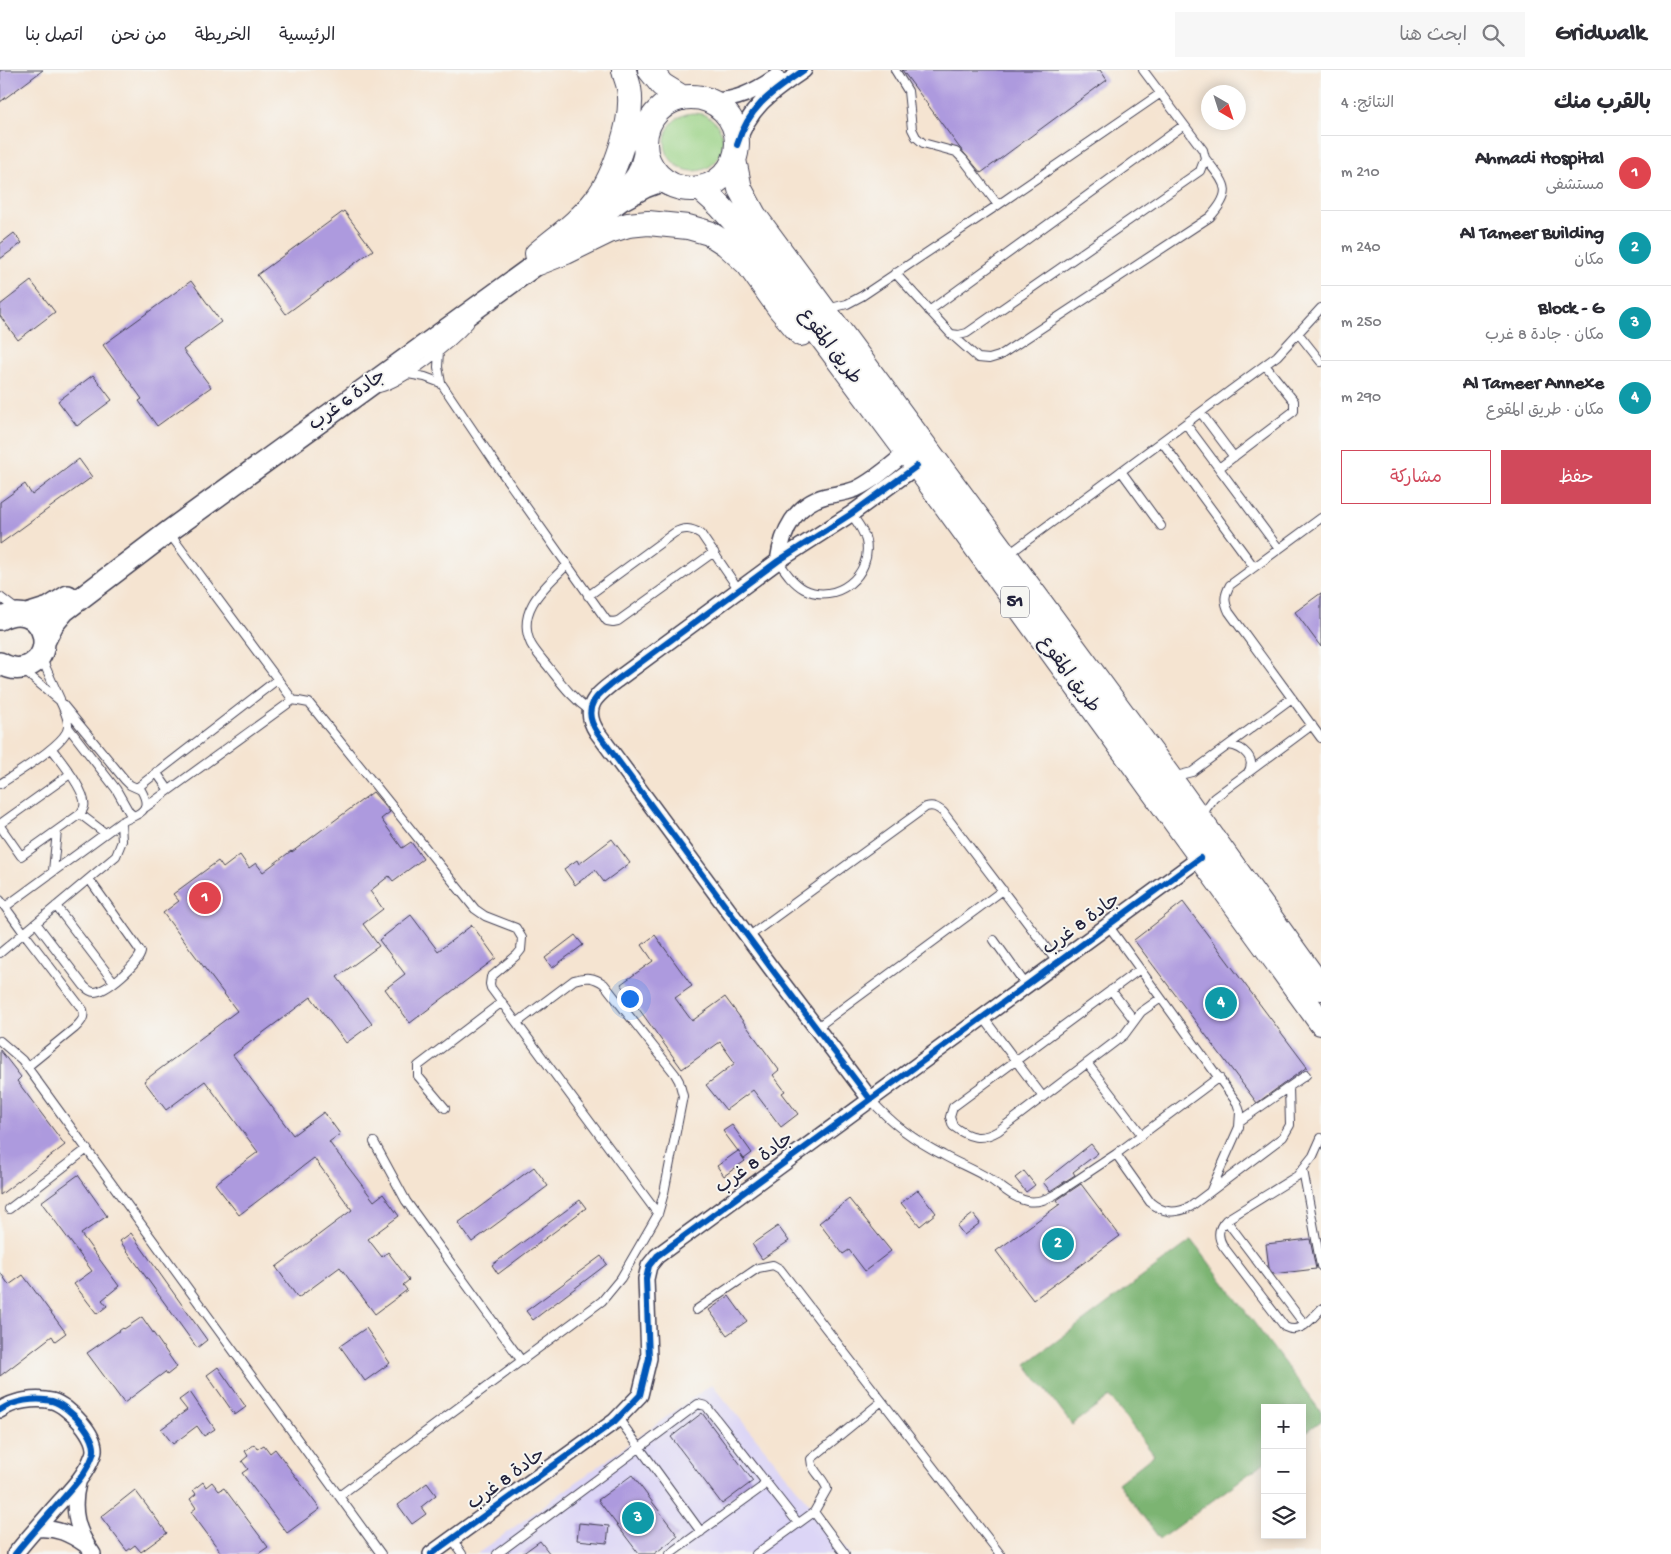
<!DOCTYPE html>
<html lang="ar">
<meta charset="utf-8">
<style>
body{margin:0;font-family:"Gochi Hand","Playpen Sans Arabic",sans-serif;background:#f7f7f7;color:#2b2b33;direction:rtl}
.controls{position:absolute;right:15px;bottom:15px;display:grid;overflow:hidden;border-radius:0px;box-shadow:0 2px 12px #0003}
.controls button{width:45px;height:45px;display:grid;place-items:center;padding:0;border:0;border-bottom:1px solid #e1e1e2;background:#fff;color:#2b2b33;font:25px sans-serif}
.compass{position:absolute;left:1201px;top:15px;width:45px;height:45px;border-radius:50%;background:#fff;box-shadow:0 2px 12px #0003;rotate:141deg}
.you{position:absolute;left:629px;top:928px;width:18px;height:18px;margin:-12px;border:4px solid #fff;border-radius:50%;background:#1a73e8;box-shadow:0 0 0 8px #1a73e833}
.badge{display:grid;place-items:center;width:32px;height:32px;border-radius:50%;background:#d1495b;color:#fff;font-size:16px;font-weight:700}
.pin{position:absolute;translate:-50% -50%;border:2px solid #fff;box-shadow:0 1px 5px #0006}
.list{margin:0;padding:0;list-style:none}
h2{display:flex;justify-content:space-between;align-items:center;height:65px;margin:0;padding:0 20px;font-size:21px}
h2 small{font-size:16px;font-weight:400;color:#7c7c81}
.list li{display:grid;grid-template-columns:32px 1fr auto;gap:15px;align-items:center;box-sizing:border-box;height:75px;padding:0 20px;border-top:1px solid #e1e1e2}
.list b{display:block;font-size:19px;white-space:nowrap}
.list p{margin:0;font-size:16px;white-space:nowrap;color:#7c7c81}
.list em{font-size:16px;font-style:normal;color:#7c7c81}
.actions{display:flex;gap:10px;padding:15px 20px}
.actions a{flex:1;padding:11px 0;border:1px solid #d1495b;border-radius:0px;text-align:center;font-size:18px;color:#d1495b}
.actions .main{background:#d1495b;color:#fff}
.icon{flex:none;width:28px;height:28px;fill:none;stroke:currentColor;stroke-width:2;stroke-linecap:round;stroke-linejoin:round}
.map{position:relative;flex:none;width:1321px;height:1484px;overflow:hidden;direction:ltr}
header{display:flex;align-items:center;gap:30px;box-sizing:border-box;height:70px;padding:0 25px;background:#fff;border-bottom:1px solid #e1e1e2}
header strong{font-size:24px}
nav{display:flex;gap:28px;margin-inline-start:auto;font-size:18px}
.search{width:350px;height:45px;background:#f7f7f7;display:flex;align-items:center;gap:12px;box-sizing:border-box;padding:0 18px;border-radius:0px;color:#7c7c81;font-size:19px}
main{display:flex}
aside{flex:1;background:#fff}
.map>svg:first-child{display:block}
.built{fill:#dcd5f6}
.green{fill:#9ad285;stroke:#5e7a60}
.forest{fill:#7bb472;stroke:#4e6b56}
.building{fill:#ad9ade}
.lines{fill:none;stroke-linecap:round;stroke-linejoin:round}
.service-casing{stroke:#423f52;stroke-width:10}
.minor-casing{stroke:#423f52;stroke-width:18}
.secondary-casing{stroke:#423f52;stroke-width:24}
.primary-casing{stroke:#423f52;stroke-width:26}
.service{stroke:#fff;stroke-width:8}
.minor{stroke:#fff;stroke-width:15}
.secondary{stroke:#fff;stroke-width:21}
.primary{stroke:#fff;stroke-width:24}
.cycleway-casing{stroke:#f6f6f2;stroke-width:9}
.cycleway{stroke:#0057b8;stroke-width:6}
.labels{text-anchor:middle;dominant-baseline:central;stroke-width:4;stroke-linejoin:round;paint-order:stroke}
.shield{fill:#f6f6f2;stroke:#626272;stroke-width:1}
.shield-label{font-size:18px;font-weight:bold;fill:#22223b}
.street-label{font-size:19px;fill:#22223b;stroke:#f6f6f2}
</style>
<header>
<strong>Gridwalk</strong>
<div class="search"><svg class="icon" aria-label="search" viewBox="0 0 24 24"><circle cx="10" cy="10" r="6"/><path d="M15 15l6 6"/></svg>ابحث هنا</div>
<nav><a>الرئيسية</a><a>الخريطة</a><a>من نحن</a><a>اتصل بنا</a></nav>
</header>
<main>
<aside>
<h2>بالقرب منك<small>النتائج: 4</small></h2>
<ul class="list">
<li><span class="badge" style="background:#e0444e">1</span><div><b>Ahmadi Hospital</b><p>مستشفى</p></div><em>210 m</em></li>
<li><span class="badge" style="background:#0f9aa8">2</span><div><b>Al Tameer Building</b><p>مكان</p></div><em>240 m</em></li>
<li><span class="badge" style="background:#0f9aa8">3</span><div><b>Block - G</b><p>مكان · جادة 8 غرب</p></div><em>250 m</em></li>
<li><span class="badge" style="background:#0f9aa8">4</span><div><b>Al Tameer Annexe</b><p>مكان · طريق المقوع</p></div><em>290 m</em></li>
</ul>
<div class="actions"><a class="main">حفظ</a><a>مشاركة</a></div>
</aside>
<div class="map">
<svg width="1321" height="1484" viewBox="0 0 1321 1484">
<rect width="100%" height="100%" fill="#f6f6f2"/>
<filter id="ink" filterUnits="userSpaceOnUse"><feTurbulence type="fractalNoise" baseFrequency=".02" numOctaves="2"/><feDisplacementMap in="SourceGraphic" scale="10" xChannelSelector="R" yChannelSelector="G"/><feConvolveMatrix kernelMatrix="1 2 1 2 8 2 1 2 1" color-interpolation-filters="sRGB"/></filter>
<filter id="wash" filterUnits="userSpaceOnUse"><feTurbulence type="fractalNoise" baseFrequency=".0096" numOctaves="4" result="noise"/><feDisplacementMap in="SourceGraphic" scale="20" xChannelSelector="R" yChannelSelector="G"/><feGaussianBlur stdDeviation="1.12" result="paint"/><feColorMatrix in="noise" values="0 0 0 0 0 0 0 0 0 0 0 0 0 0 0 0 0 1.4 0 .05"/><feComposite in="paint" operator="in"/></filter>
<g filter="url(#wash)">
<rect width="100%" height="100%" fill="#f5e4d1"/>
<path class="built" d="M 712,1314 L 850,1484 L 477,1484 Z"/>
<path class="green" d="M665 72a29 29 0 1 1 58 0a29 29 0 1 1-58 0Z"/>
<path class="forest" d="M 1192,1170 L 1321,1342 L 1321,1351 L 1302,1365 L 1302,1338 L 1265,1338 L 1265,1392 L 1160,1469 L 1118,1413 L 1154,1385 L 1110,1327 L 1072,1355 L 1026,1294 Z"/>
<g id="blocks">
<path class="building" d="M 0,0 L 43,0 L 0,32 Z
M 902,0 L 1100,0 L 1107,10 L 981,103 L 959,77 Z
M 344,141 L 373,180 L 286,244 L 257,205 Z
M 14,163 L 22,173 L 0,189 L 0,174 Z
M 31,211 L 55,242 L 18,270 L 0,246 L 0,235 Z
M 191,211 L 221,252 L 183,280 L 211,317 L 157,356 L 139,331 L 142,329 L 103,275 Z
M 93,305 L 112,330 L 77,356 L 58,331 Z
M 79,389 L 92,407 L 0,474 L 0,432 L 25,414 L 32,425 Z
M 1321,523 L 1321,577 L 1295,542 Z
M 373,722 L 390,742 L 381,749 L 402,778 L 411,772 L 423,789 L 393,811 L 389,806 L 370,821 L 383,839 L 363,854 L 379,876 L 337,907 L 372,954 L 346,973 L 311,927 L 233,985 L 293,1065 L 324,1042 L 340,1064 L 329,1072 L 374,1131 L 383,1124 L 399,1146 L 368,1169 L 382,1187 L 388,1182 L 409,1210 L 403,1215 L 407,1220 L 375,1244 L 340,1197 L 298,1228 L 276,1197 L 352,1140 L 314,1088 L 239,1145 L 215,1114 L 258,1082 L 205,1011 L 166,1040 L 144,1011 L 237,941 L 163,843 L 179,831 L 173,824 L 218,791 L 223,798 L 240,785 L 249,798 L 256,793 L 263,802 L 291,781 L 292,782 Z
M 612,769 L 630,793 L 604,812 L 595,800 L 575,815 L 564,799 L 577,790 L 579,794 Z
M 1183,832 L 1307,997 L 1257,1033 L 1134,870 Z
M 411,845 L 438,881 L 472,855 L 496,888 L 410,953 L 385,919 L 405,904 L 379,870 Z
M 575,865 L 583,875 L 552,898 L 545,888 Z
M 655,865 L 692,916 L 675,928 L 692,951 L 725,927 L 779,1000 L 773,1005 L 785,1021 L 782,1023 L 798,1044 L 781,1057 L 753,1020 L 726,1040 L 706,1015 L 735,993 L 720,972 L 682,999 L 621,914 L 653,891 L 642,875 Z
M 0,980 L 21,1007 L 17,1011 L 65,1075 L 0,1125 Z
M 732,1055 L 752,1083 L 744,1089 L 723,1061 Z
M 1091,1074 L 1098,1083 L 1073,1102 L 1075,1105 L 1050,1121 L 1043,1112 Z
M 738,1081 L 745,1091 L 724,1106 L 717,1096 Z
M 534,1097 L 548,1116 L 472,1172 L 458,1153 Z
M 1024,1101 L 1035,1115 L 1026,1122 L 1015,1108 Z
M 78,1105 L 107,1146 L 81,1164 L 119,1216 L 102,1230 L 107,1236 L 97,1244 L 74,1214 L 92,1201 L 41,1132 Z
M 1081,1114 L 1120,1166 L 1033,1230 L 996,1181 L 1060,1134 L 1057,1130 Z
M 918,1120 L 936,1143 L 920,1156 L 901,1133 Z
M 849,1129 L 891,1181 L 865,1201 L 849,1180 L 843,1184 L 819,1153 Z
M 580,1130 L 586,1138 L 498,1204 L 492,1195 Z
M 973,1144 L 980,1153 L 964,1165 L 957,1156 Z
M 778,1156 L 789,1171 L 762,1189 L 752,1174 Z
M 131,1163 L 207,1270 L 197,1278 L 120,1171 Z
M 1310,1169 L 1316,1199 L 1273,1204 L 1269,1198 L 1266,1174 Z
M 601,1186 L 607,1194 L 533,1250 L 526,1241 Z
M 0,1202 L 9,1215 L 23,1205 L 66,1263 L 55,1271 L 52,1266 L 0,1306 Z
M 729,1226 L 747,1251 L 727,1265 L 709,1240 Z
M 142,1247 L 177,1297 L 167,1305 L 165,1302 L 124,1333 L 87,1283 L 123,1258 L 124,1259 Z
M 366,1258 L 390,1293 L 365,1311 L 340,1276 Z
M 218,1297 L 246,1337 L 235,1345 L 207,1305 Z
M 190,1322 L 215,1359 L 204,1366 L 197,1356 L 173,1374 L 161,1359 L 187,1340 L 179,1330 Z
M 702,1343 L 753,1411 L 722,1434 L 671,1367 Z
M 254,1374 L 257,1379 L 264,1375 L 270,1383 L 275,1379 L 320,1439 L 287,1463 L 242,1403 L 248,1399 L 242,1391 L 248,1386 L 245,1381 Z
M 632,1405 L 678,1466 L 654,1484 L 639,1484 L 598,1430 Z
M 203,1412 L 206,1417 L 212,1412 L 219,1421 L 224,1418 L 268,1477 L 258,1484 L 222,1484 L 191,1442 L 196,1438 L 190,1429 L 196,1424 L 193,1420 Z
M 427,1413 L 436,1425 L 421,1437 L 426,1444 L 412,1454 L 398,1435 Z
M 135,1420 L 167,1463 L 141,1482 L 135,1475 L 127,1481 L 101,1447 Z
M 579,1453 L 609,1456 L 607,1473 L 577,1470 Z
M 540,1471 L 550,1484 L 522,1484 Z"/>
</g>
</g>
<g filter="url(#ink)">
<use href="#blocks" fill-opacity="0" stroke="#423f52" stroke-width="1"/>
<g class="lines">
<defs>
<path id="service" d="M 895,0 L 908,21 L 912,59 L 916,67 L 923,73 L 956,82 L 963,89 L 998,135
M 895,203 L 951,264 L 959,265 L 967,263 L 1200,101 L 1205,88 L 1203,80 L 1143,0
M 827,239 L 847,234 L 862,226 L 998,135 L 1161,23
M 929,241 L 1184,55
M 1298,263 L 1321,292
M 951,264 L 978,288 L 989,289 L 999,286 L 1210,147 C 1235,120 1225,114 1205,88
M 439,281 L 438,297 L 441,313 L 493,390 L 607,551 L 613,552 L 618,551 L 714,482
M 408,304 L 425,307 L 441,313
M 379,318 C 404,312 451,274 469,254
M 1201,343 L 1234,387
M 1186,354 L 1279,479
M 1162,372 L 1254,497
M 1219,398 L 1294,341 L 1294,331 L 1265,295
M 1121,401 L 1161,456
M 1321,448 L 1230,515 C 1224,526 1224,531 1229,542 L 1321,668
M 169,463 L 293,630 L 309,633 L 475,839 L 485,846 L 516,858 L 522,868 L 521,880 L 517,885 L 491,907 L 490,914 L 491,918 L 658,1144
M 1009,484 L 1277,286 L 1321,238
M 778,491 C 785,501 793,513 804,519 C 836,535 873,505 866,471 C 864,461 857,452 851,444
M 567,495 C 546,516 515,540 531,574 C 536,583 544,591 550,599 C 562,614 573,629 590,641
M 588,526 L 674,463 C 684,457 691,458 701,464 L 739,520
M 0,527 L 17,540
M 41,587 L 60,629
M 23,600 L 60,631
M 1229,675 C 1243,677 1258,689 1247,704
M 156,702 L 168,719
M 1174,705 L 1180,705 L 1192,702 L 1292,628
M 0,714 C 14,705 67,673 68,657 C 69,649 63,638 60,631 L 125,710 L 130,715 L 141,720 C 148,732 148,740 134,746 L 129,742 L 116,719 L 68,657
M 137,718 L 278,609
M 146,737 L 293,630
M 80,744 L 105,763
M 1204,746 L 1206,739 L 1214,728 L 1312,655
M 0,754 L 70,704
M 0,756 L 21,786 L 80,744 C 81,743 84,738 84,737 C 88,723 60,690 52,679
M 53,801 L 57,761
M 0,830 L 24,863 L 83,940 C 85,948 81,952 75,958 L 27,997
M 56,836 L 114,912
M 5,837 L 121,752 L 134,746
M 36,853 L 84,916 C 87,919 90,922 94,922 C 107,922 139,893 141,882 L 89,809
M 1108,855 L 1237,1033 L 1240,1042 L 1239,1057 L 1211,1120
M 748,867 L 926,737 C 933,735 937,737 943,742 L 1057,892
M 994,870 L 1026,915
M 0,883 L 116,786 L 122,771 L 121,752
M 1140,899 L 953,1037 L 950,1047 L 953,1056 C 969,1068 981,1071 998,1061 L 1124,965 L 1141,942 L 1161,928
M 1111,920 L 1134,950
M 983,947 L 1043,1027
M 816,958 L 1003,820
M 0,971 L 22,990 L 381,1484
M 1087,993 L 1142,1065
M 870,1029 C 892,1054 914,1070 943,1085 C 957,1093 973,1099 988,1108 C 1000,1115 1012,1128 1027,1131 C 1038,1133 1047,1129 1056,1124 L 1116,1084 L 1219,1007
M 445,1038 L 418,1006 L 418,996 L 502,932
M 1240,1051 L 1306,1005
M 1321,1068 L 1313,1086 L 1297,1106 L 1226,1150 C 1218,1158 1217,1166 1223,1176 L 1285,1257 C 1301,1265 1311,1249 1321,1239
M 374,1072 L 406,1131 L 521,1290
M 1116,1084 L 1150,1132 C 1163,1143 1175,1144 1190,1137 L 1283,1067 L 1290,1055 L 1289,1017
M 1303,1100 L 1321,1196
M 9,1139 L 87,1079
M 1226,1150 L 1305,1255
M 696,1240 L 758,1198 L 773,1195 L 780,1199 L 1000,1484
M 618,1348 L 701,1462
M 339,1426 L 602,1231 L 621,1208 L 658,1144 L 664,1123 L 683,1026 L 679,1011 L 675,1004 L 604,914 C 594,907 586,906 574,910 L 518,952
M 814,1442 L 827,1419 C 824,1408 811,1401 811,1389 L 882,1331
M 452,1469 L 462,1484
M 497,1484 L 698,1334 L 706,1336 L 798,1453
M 670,1484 L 762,1417 L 765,1410
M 756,1484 L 814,1442 L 845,1484"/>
<path id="minor" d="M 707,30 C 734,33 755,21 776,7
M 737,75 C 749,36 772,22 804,0
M 778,491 C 782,462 795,434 826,426 C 836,424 846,423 856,419 C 875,410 891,395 907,382
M 870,1029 L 771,898 L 597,662 C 580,636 598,624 618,609 L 778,491 L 851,444 L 917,396
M 0,1340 C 13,1331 35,1327 52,1331 C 68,1335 100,1368 93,1385 C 85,1408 65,1425 50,1443 C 38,1457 26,1470 15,1484
M 78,1413 C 71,1440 77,1462 93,1484
M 36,1459 C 57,1457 70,1464 86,1475
M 431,1484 L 615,1351 L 640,1325 L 649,1288 L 646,1209 L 649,1196 L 657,1186 L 1200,788"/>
<path id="secondary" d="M 619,123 C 638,109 640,102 645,80
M 27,545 L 49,538 L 68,526
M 0,549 C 41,527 61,584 26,597 C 17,600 8,598 0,593
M 44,572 L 53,554 L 64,541 L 168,462 L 538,193 L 621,130 L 645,117 L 661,111 L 669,115"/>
<path id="primary" d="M 650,0 L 662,15 L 683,28
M645 73a46 46 0 1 1 92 0a46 46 0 1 1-92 0Z
M 734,90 L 740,119 L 754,145 L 1167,704 L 1321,918
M 700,118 L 719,135 L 741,159 L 907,382 L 1321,953
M 537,184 C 557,167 580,151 596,130 C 614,107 635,48 629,18 C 628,12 625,6 624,0
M 538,193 L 566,182 L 609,161 L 628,155 L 648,153 L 688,157 L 709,163 L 726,174 L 748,194 L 780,239 L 801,264"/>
</defs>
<use href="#service" class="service-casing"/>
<use href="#minor" class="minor-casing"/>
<use href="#secondary" class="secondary-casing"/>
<use href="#primary" class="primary-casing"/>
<use href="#service" class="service"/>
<use href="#minor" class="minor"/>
<use href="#secondary" class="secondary"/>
<use href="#primary" class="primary"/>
<defs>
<path id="cycleway" d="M 737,75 C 749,36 772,22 804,0
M 870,1029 L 771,898 L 597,662 C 580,636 598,624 618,609 L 778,491 L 851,444 L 917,396
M 0,1340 C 13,1331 35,1327 52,1331 C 68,1335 100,1368 93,1385 C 85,1408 65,1425 50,1443 C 38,1457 26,1470 15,1484
M 431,1484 L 615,1351 L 640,1325 L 649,1288 L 646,1209 L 649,1196 L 657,1186 L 1200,788"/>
</defs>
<use href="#cycleway" class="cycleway-casing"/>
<use href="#cycleway" class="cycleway"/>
</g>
</g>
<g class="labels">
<rect class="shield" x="1001" y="516.5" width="28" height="31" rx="4"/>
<g class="shield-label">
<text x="1015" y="532">51</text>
</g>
<g class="street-label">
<text transform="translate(829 277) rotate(53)">طريق المقوع</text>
<text transform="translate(348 331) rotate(-36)">جادة 6 غرب</text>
<text transform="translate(1068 605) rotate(54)">طريق المقوع</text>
<text transform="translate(1082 855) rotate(-36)">جادة 8 غرب</text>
<text transform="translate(755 1094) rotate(-36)">جادة 8 غرب</text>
<text transform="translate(507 1410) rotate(-36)">جادة 8 غرب</text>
</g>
</g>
</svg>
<div class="controls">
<button>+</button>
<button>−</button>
<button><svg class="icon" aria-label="layers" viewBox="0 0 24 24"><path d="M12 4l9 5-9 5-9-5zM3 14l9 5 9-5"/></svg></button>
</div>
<svg class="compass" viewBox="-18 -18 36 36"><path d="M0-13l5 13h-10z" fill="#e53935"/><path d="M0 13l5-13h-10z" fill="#7c7c81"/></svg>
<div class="you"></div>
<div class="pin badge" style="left:205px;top:828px;background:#e0444e">1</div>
<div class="pin badge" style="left:1058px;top:1174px;background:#0f9aa8">2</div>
<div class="pin badge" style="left:638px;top:1448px;background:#0f9aa8">3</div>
<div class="pin badge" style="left:1221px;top:933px;background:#0f9aa8">4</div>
</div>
</main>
